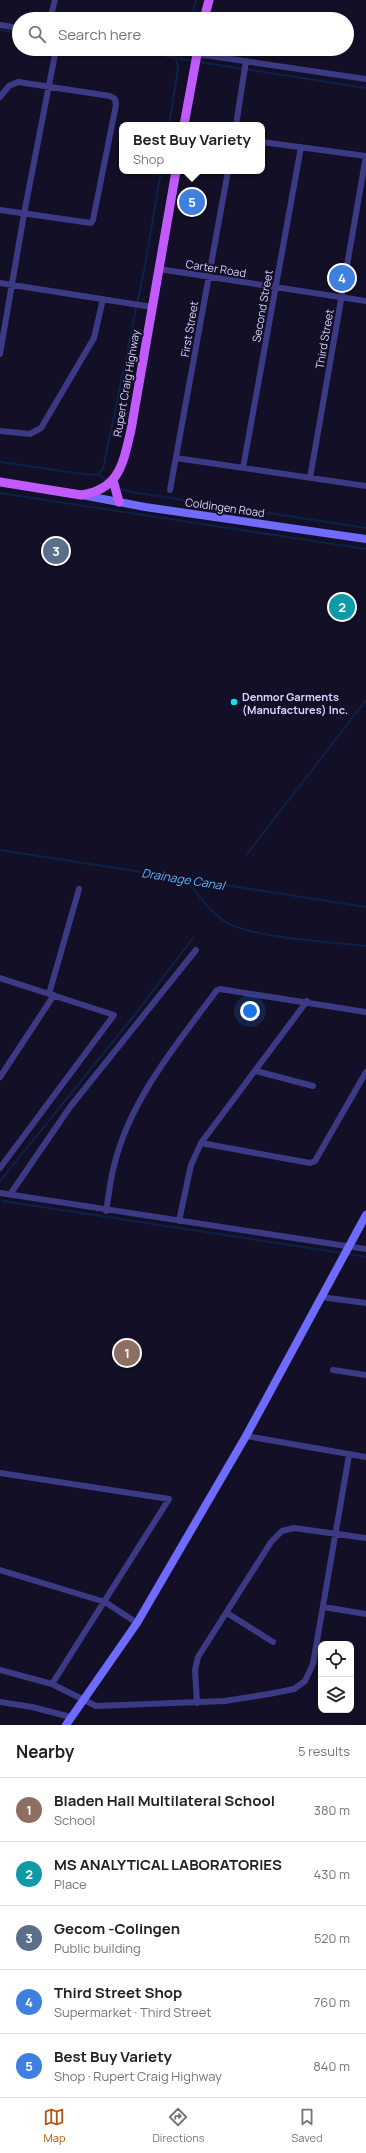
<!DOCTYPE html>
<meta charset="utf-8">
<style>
body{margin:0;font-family:Manrope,sans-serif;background:#f6f6f6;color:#202124}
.controls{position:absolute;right:12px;bottom:12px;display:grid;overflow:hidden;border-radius:8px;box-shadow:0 2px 6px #0003}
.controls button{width:36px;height:36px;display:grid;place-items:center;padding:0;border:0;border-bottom:1px solid #e0e0e0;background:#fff;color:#202124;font:20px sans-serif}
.you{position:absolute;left:250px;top:1011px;width:14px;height:14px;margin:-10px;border:3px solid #fff;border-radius:50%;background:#1a73e8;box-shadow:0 0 0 6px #1a73e833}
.badge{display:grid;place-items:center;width:26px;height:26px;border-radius:50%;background:#b45309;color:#fff;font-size:13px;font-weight:700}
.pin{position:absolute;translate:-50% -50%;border:2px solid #fff;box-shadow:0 1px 4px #0006}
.popup{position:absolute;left:119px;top:122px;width:146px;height:52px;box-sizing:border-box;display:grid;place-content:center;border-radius:8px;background:#fff;filter:drop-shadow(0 1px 3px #0005);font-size:13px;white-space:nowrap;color:#757577}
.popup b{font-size:15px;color:#202124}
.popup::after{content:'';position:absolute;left:50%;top:100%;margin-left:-8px;border:8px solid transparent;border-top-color:#fff}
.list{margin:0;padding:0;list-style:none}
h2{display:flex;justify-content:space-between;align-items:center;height:52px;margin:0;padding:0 16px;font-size:17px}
h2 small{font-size:13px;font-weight:400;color:#757577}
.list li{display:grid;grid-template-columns:26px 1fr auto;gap:12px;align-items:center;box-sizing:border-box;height:64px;padding:0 16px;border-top:1px solid #e0e0e0}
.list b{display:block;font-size:15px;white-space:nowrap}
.list p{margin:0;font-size:13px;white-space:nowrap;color:#757577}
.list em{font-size:13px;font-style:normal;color:#757577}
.icon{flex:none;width:22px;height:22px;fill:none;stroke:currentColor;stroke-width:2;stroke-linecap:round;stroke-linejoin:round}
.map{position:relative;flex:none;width:366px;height:1725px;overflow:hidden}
.search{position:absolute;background:#fff;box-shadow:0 2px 6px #0003;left:12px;right:12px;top:12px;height:44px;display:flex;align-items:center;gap:10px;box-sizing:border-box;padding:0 14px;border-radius:22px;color:#757577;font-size:15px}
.sheet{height:372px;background:#fff}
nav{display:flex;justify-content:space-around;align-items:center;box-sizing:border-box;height:56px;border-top:1px solid #e0e0e0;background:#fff;font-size:11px;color:#757577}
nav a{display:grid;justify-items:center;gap:2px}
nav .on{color:#b45309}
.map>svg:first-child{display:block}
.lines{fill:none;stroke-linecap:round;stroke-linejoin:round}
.stream{stroke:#0c2248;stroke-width:2}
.street{stroke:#3d3a85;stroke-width:6}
.secondary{stroke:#6f6bff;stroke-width:8}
.primary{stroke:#c25bff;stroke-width:9}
.poi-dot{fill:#00e5ff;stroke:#130f26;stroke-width:1.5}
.labels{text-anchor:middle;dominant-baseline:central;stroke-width:4;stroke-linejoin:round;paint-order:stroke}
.street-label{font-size:11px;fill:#d9d4ff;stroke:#130f26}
.poi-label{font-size:11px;font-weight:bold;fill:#d9d4ff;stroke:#130f26;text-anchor:start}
.water-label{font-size:12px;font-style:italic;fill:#62b6ff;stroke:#130f26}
</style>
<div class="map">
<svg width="366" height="1725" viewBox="0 0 366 1725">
<rect width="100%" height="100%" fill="#130f26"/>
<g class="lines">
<path class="stream" d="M 193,13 L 196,0
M 0,30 L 19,33
M 129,49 L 193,61
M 199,62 L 366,88
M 169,125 L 178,69 L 176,58
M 0,462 L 89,475 L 98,474 L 103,469 L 145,266 L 161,171
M 98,474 L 106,480
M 118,488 L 131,492 L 366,528
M 0,493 L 366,549
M 0,850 L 366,907
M 247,854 L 366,700
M 185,879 C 197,893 209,911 224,921 C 249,938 333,942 366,946
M 0,1181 L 136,1013 L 193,938
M 3,1201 L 342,1253
M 348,1254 L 366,1257"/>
<path class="street" d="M 50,19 L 55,0
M 0,25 L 19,28
M 163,49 L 366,79
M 0,97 L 9,86 L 18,82 L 110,96 L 115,99 L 116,105 L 93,220 L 91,223 L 0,210
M 236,125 L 246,61
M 262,142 L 366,156
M 159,269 L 366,301
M 0,283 L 152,307
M 0,354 L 24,214 L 56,49
M 0,431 L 30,434 L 41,428 L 94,338 L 103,299
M 176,458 L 366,486
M 243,468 L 301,147
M 310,478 L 366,156
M 170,490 L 228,171
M 0,978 L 114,1015 L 0,1168
M 49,994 L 79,889
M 256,1071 L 313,1086
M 0,1077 L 54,995
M 201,1143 L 310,1163 L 315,1161 L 366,1072
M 0,1193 L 366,1249
M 11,1193 L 70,1107 L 196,950
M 106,1211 C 109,1196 110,1180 114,1166 C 130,1099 177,1044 217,990 L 220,989 L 366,1012
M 179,1221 L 191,1165 L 201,1143 L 307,1001
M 321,1297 L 366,1303
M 333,1370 L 366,1375
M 246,1436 L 366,1457
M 0,1473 L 169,1499 L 52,1684
M 0,1570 L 105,1602 L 137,1623
M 324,1607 L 366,1614
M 227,1613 L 273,1642
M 0,1670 L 52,1684 L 96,1706 L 225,1701 L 269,1694 L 294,1689 L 305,1681 L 313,1664 L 349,1455
M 0,1702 L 32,1707 L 71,1717
M 197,1703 L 195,1670 L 198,1657 L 271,1542 L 282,1531 L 294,1528 L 366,1538"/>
<path class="secondary" d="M 82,495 L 145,507 L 366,539
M 66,1725 L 137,1623 L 246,1436 L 366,1215"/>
<path class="primary" d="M 204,19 L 209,0
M 184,125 L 198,49
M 113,480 L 119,502
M 0,482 L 81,495 C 120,489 123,463 131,430 L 176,171"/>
</g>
<circle class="poi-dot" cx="234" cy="702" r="4"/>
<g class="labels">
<g class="street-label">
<text transform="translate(216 268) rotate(9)">Carter Road</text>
<text transform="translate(262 306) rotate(-80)">Second Street</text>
<text transform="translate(189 329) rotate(-80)">First Street</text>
<text transform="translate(324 339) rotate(-80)">Third Street</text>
<text transform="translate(126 383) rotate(-80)">Rupert Craig Highway</text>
<text transform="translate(225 507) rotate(8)">Coldingen Road</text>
</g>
<g class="poi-label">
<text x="242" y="696">Denmor Garments<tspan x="242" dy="13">(Manufactures) Inc.</tspan></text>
</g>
<g class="water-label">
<text transform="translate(183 879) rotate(9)">Drainage Canal</text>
</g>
</g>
</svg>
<div class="controls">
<button><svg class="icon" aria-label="locate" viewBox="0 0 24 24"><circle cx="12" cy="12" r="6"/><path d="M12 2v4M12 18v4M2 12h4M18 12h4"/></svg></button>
<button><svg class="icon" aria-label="layers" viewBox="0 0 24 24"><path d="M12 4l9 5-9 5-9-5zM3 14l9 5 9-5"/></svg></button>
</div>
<div class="you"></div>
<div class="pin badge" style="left:127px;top:1353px;background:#8d6e63">1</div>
<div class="pin badge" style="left:342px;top:607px;background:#0f9aa8">2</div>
<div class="pin badge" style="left:56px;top:551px;background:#5c6f8a">3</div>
<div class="pin badge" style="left:342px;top:278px;background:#3f7fe0">4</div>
<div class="pin badge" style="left:192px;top:202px;background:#3f7fe0">5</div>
<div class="popup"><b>Best Buy Variety</b>Shop</div>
<div class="search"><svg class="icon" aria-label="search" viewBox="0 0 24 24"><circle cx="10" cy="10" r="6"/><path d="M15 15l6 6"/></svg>Search here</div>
</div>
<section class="sheet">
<h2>Nearby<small>5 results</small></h2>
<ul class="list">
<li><span class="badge" style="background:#8d6e63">1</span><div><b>Bladen Hall Multilateral School</b><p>School</p></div><em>380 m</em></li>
<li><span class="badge" style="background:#0f9aa8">2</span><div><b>MS ANALYTICAL LABORATORIES</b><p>Place</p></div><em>430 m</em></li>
<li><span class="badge" style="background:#5c6f8a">3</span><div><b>Gecom -Colingen</b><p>Public building</p></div><em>520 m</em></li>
<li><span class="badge" style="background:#3f7fe0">4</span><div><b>Third Street Shop</b><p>Supermarket · Third Street</p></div><em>760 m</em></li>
<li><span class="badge" style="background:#3f7fe0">5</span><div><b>Best Buy Variety</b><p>Shop · Rupert Craig Highway</p></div><em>840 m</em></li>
</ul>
</section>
<nav>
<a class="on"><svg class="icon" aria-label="map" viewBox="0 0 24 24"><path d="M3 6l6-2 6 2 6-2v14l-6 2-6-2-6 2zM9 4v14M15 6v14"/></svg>Map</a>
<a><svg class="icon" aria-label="directions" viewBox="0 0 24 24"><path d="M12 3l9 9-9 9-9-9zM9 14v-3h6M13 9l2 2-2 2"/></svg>Directions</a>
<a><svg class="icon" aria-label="saved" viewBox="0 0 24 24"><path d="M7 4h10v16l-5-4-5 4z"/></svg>Saved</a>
</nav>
